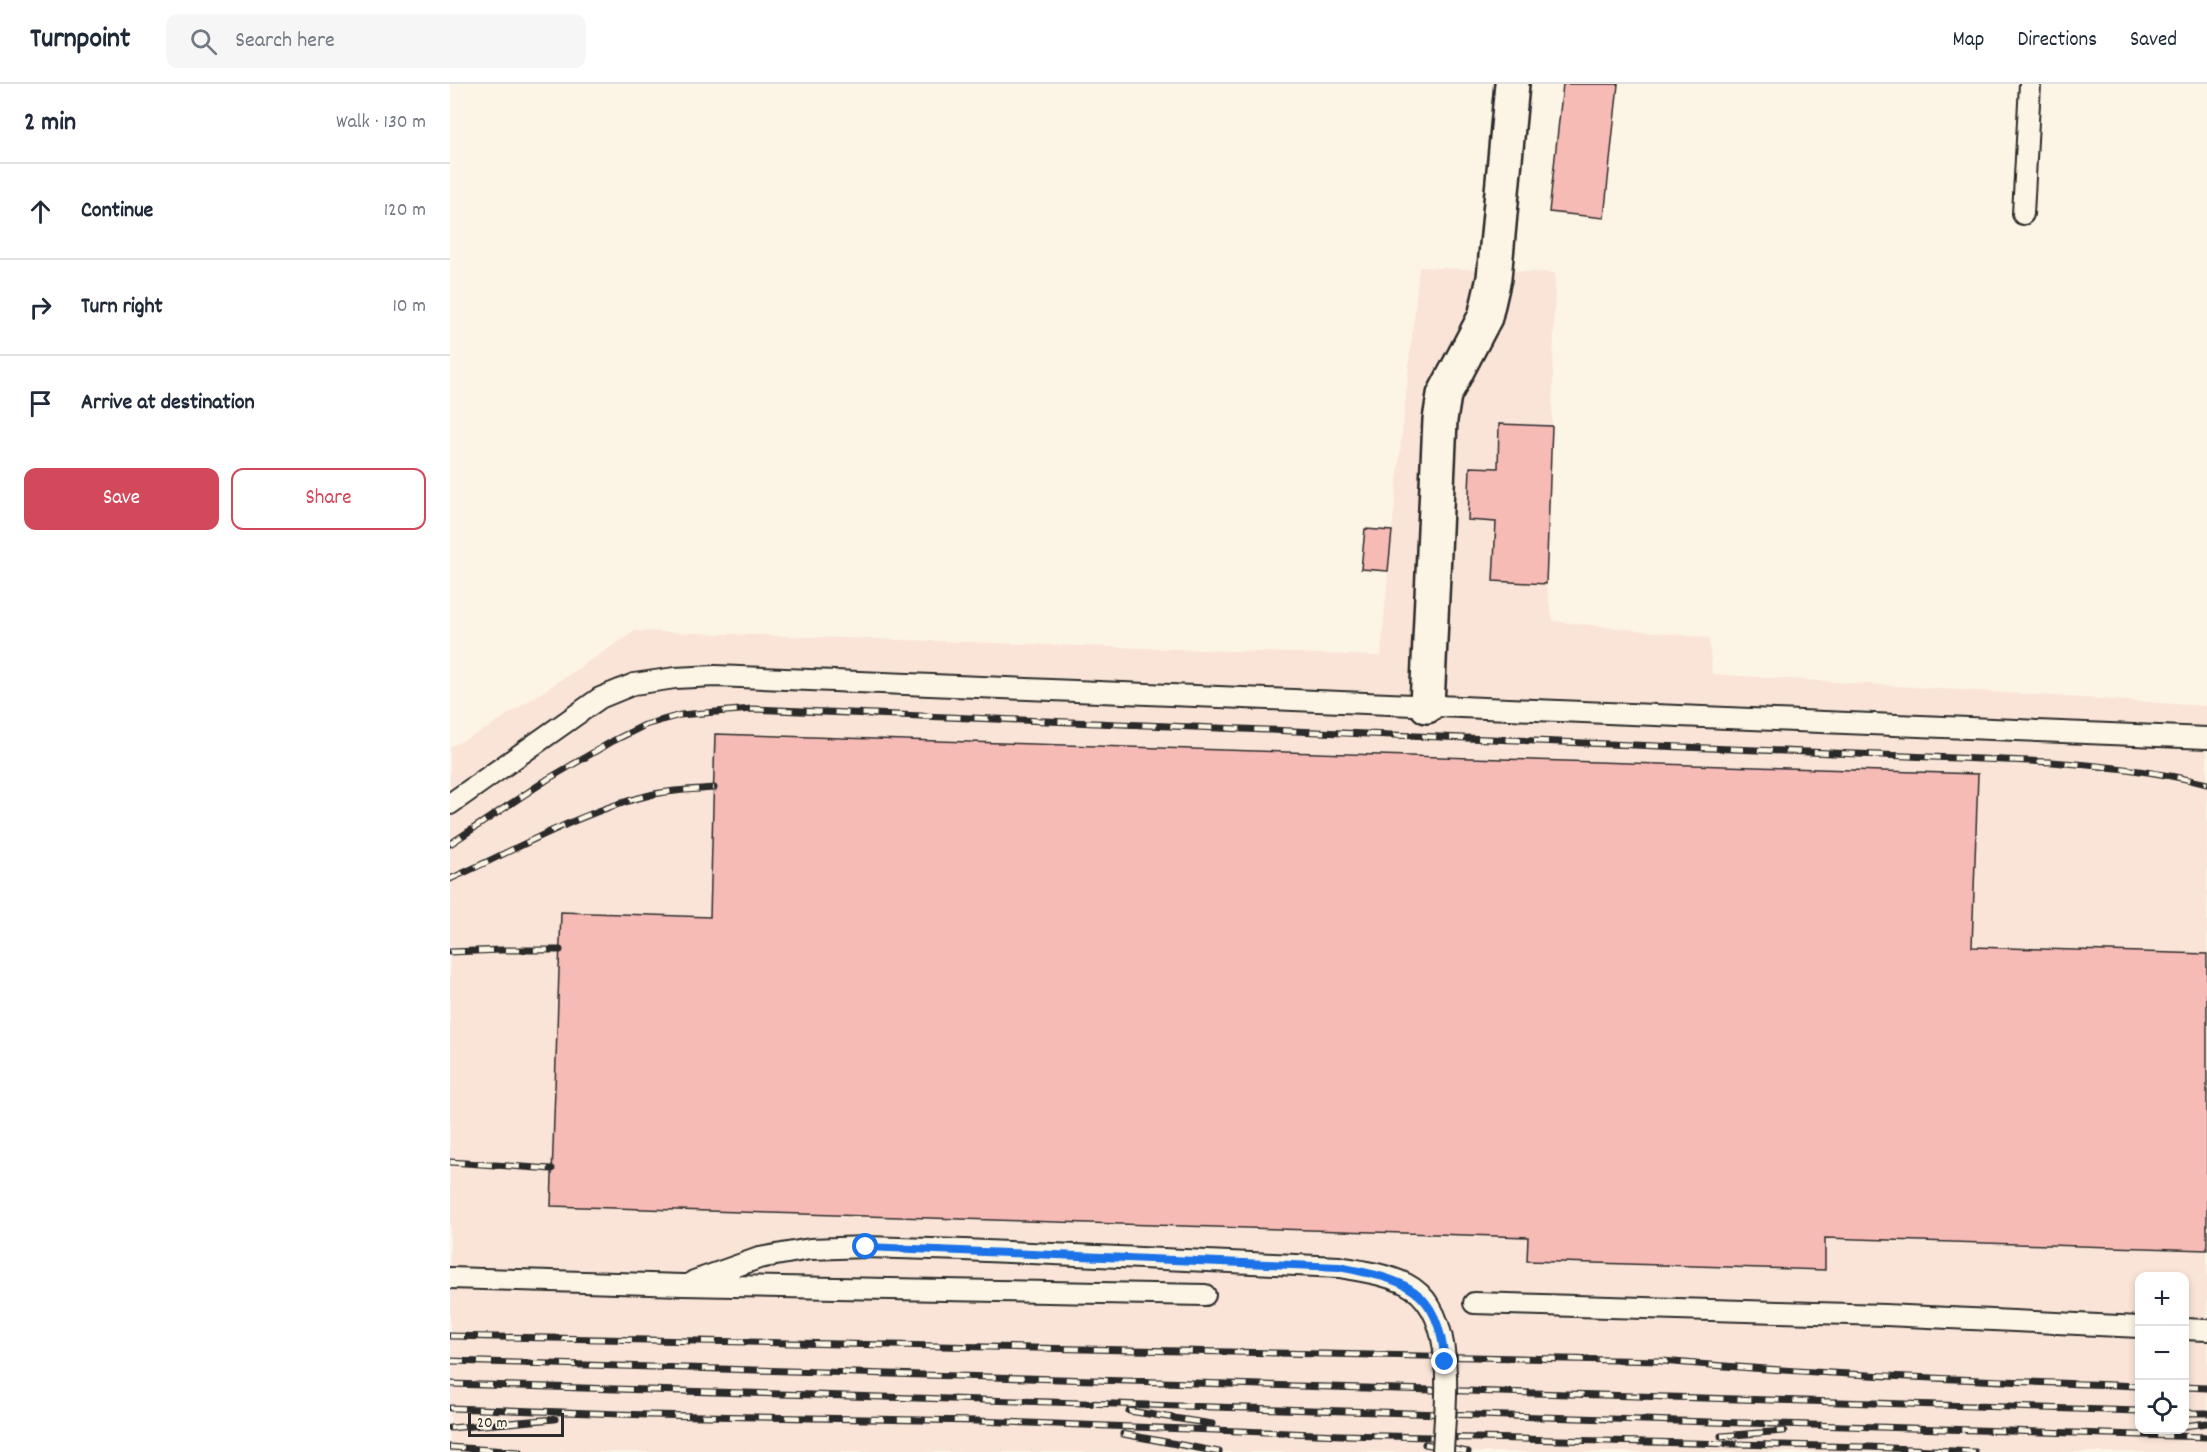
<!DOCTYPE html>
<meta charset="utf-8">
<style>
body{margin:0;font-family:Dekko,sans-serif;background:#f6f6f7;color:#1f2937}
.controls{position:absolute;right:18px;bottom:18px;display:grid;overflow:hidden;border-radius:12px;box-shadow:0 3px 9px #0003}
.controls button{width:54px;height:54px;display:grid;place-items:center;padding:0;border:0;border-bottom:2px solid #e0e1e3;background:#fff;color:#1f2937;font:30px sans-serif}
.scale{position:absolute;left:18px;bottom:15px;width:96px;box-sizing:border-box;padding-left:6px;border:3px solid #2b2b2b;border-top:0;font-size:16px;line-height:21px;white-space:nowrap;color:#2b2b2b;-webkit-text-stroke:4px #fcf5e5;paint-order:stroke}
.stop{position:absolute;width:18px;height:18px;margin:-14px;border:4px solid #1a73e8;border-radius:50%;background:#fff}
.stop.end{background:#1a73e8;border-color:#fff;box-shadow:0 2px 6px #0008}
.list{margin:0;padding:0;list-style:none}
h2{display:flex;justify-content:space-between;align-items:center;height:78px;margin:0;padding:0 24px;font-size:26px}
h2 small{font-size:20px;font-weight:400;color:#747a83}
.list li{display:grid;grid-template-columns:39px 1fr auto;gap:18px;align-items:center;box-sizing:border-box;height:96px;padding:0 24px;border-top:2px solid #e0e1e3}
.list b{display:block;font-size:22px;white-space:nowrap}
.list em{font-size:20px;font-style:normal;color:#747a83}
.actions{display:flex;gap:12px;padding:18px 24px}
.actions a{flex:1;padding:14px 0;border:2px solid #d1495b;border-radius:12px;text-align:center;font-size:21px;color:#d1495b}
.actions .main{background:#d1495b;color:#fff}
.icon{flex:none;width:33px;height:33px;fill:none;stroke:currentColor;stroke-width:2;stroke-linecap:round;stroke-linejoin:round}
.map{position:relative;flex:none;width:1757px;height:1368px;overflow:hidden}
header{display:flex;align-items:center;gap:36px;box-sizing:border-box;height:84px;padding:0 30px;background:#fff;border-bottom:2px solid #e0e1e3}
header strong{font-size:28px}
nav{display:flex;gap:33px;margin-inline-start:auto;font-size:21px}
.search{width:420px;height:54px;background:#f6f6f7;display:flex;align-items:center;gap:15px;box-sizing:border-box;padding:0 21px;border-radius:12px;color:#747a83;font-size:22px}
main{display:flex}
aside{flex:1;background:#fff}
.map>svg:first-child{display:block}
.built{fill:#fae4d7;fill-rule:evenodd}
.building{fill:#f7bbb6;stroke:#2b2b2b;stroke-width:1.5}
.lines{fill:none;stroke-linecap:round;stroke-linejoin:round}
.lane-casing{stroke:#2b2b2b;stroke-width:24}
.street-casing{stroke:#2b2b2b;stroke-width:38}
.lane{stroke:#fcf5e5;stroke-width:20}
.street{stroke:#fcf5e5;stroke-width:33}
.rail-casing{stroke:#2b2b2b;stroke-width:7}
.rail{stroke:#fcf5e5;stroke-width:4.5;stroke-dasharray:14;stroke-linecap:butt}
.lane-bridge-casing{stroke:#2b2b2b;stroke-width:24;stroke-linecap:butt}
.lane-bridge{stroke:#fcf5e5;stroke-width:20}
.route{stroke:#1a73e8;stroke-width:8}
</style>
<header>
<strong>Turnpoint</strong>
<div class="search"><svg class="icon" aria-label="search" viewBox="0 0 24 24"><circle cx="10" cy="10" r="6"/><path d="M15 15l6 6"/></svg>Search here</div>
<nav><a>Map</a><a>Directions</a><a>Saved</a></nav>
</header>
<main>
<aside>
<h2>2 min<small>Walk · 130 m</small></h2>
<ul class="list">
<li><svg class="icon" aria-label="ahead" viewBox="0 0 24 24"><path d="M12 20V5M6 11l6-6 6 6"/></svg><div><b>Continue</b></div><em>120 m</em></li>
<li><svg class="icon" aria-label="right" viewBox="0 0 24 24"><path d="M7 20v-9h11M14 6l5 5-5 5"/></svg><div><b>Turn right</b></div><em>10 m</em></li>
<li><svg class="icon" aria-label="arrive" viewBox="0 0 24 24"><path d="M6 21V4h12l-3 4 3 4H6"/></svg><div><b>Arrive at destination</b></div></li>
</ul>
<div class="actions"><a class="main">Save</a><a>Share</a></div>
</aside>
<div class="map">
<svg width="1757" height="1368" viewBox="0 0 1757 1368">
<rect width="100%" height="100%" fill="#fcf5e5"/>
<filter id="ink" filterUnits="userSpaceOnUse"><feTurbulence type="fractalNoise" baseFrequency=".0167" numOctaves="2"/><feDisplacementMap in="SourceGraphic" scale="12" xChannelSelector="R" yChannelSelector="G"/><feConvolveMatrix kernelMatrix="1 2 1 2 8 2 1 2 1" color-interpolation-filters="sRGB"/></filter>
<g filter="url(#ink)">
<path class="built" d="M 969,183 L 1105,189 L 1102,342 L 1096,500 L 1103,537 L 1259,554 L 1262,590 L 1757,622 L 1757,1368 L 0,1368 L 0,663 L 36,645 L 185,547 L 931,572 L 938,488 L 911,485 L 915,445 L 942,447 ZM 1690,1192 L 1734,1192 L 1734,1346 L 1690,1346 Z"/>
<path class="building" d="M 1113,0 L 1168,0 L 1154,134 L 1099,128 Z
M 1049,340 L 1102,342 L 1096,500 L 1043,497 L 1046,438 L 1018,436 L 1020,383 L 1048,384 Z
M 915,445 L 942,447 L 938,487 L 911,485 Z
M 265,650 L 1528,690 L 1522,863 L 1757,870 L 1757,1166 L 1375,1154 L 1375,1186 L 1077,1177 L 1078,1153 L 101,1122 L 111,828 L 260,833 Z"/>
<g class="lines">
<defs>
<path id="lane" d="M 1573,130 L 1580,0
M 0,720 L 150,614 L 184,600 L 225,594 L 265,592 L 1757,654
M 0,1194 L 233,1201 L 755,1211
M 244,1197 L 309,1174 L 360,1165 L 416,1163 L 514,1166
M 1024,1219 L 1435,1231 L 1690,1243
M 1734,1245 L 1757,1246"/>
<path id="street" d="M 977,622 L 990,336 L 994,311 L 1035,233 L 1044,194 L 1062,0"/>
</defs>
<use href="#lane" class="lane-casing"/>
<use href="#street" class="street-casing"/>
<use href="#lane" class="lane"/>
<use href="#street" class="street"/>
<defs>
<path id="rail" d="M 0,760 L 98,695 L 163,657 L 195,641 L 230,631 L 302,625 L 1602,678 C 1654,682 1706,687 1757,700
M 0,795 C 66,766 129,728 200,711 C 221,706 242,706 264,704
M 0,868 L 52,866 L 110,866
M 0,1078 L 102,1085
M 0,1252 L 1212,1277 C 1371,1291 1530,1296 1690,1302
M 0,1277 L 1690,1327
M 0,1300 L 1757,1353
M 1734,1303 L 1757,1304
M 0,1324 L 198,1331 L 527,1337 L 891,1351 L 1419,1363 L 1525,1368
M 679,1327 L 762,1340
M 1734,1329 L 1757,1329
M 1734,1342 L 1757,1339
M 0,1344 L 105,1335
M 673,1350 L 769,1368
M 1271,1352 L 1334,1347
M 975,1360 L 1018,1368
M 0,1363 L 70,1368"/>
</defs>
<use href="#rail" class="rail-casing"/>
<use href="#rail" class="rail"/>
<defs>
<path id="lane-bridge" d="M 514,1166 L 889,1183 C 911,1187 936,1190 956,1200 C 1009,1227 995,1319 993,1368"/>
</defs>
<use href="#lane-bridge" class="lane-bridge-casing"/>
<use href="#lane-bridge" class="lane-bridge"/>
</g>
</g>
<g class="lines" filter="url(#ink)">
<path class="route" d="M 416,1163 L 889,1183 C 955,1196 988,1203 995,1278"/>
</g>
</svg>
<div class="controls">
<button>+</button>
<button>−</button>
<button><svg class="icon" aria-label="locate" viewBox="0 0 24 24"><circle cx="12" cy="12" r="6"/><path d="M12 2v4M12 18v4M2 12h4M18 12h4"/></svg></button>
</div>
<div class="scale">20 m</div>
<div class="stop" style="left:416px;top:1163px"></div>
<div class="stop end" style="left:995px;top:1278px"></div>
</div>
</main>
